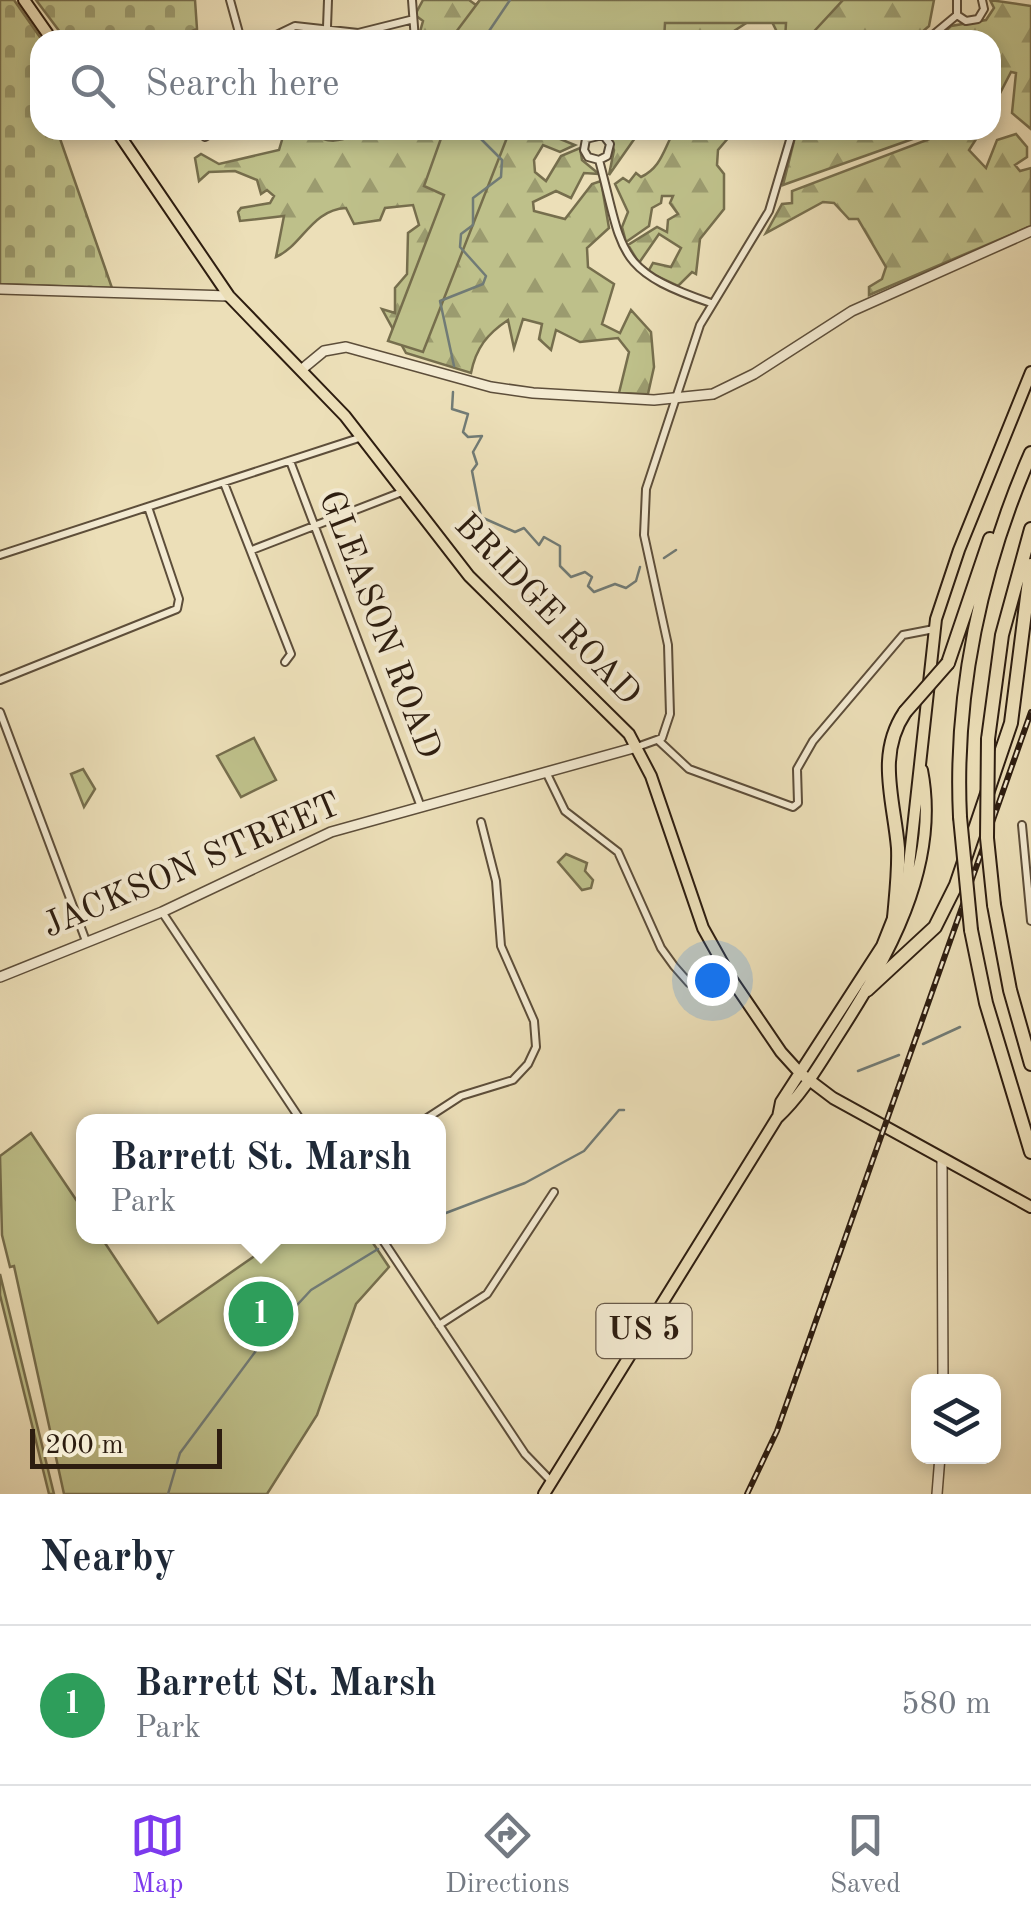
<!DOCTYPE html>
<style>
body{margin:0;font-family:"Old Standard TT",serif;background:#f2f2f3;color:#1f2937}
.controls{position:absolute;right:30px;bottom:30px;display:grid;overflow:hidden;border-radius:20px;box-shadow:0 5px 15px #0003}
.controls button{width:90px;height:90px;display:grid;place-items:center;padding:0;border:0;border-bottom:2px solid #e0e1e3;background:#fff;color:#1f2937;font:50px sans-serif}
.scale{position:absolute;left:30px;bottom:25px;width:192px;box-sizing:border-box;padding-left:10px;border:5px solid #2d1d10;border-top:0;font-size:28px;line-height:35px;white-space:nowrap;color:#2d1d10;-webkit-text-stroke:8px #f3ead1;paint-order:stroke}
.you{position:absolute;left:712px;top:980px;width:35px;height:35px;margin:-25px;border:8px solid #fff;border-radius:50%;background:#1a73e8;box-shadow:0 0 0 15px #1a73e833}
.badge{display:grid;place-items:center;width:65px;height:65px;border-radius:50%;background:#7c3aed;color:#fff;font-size:32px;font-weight:700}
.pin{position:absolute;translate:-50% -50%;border:5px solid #fff;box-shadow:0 2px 10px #0006}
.popup{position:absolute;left:76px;top:1114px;width:370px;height:130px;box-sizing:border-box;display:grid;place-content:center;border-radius:20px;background:#fff;filter:drop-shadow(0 2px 8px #0005);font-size:32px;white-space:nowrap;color:#747a83}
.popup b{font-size:38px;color:#1f2937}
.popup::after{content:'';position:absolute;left:50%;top:100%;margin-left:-20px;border:20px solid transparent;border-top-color:#fff}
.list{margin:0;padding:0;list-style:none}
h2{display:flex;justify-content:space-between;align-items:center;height:130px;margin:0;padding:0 40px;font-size:42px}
h2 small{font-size:32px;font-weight:400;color:#747a83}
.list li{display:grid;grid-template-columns:65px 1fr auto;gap:30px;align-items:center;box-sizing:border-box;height:160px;padding:0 40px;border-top:2px solid #e0e1e3}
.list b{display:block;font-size:38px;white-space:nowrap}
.list p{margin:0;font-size:32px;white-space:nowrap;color:#747a83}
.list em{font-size:32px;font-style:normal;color:#747a83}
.icon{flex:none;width:55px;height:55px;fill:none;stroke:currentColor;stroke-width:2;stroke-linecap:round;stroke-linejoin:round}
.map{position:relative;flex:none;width:1031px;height:1494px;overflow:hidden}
.search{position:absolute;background:#fff;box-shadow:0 5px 15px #0003;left:30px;right:30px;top:30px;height:110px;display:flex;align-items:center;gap:25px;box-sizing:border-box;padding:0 35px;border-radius:30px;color:#747a83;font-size:38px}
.sheet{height:290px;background:#fff}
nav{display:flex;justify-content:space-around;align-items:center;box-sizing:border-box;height:140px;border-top:2px solid #e0e1e3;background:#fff;font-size:28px;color:#747a83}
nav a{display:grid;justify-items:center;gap:5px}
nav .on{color:#7c3aed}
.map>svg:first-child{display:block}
.forest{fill:url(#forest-firs);stroke:#766e4d;stroke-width:2.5}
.cemetery{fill:url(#cemetery-stones);stroke:#766e4d;stroke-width:2.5}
.park{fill:#bec08a;stroke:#766e4d;stroke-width:2.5}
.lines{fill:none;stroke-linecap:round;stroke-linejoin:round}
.stream{stroke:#717b76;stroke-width:2.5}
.minor-casing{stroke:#5d4e3a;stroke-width:10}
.tertiary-casing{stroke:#5d4e3a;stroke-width:12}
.primary-casing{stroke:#2d1d10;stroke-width:14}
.motorway-casing{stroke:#2d1d10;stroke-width:16}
.minor{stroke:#f3ead1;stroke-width:6}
.tertiary{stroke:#f3ead1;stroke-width:9}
.primary{stroke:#ecdfb8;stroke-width:10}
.motorway{stroke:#ecdfb8;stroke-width:12}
.rail-casing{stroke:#2d1d10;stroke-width:6}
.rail{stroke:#f3ead1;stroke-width:2.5;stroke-dasharray:8;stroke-linecap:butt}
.motorway-bridge-casing{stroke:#2d1d10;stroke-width:16;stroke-linecap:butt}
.motorway-bridge{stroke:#ecdfb8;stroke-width:12}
.labels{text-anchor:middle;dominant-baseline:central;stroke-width:8;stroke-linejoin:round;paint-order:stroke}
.shield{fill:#f3ead1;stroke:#685a4a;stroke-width:2.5}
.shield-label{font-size:32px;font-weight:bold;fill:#2d1d10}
.street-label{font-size:35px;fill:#2d1d10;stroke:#f3ead1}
</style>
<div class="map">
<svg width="1031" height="1494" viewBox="0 0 1031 1494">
<defs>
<pattern id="forest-firs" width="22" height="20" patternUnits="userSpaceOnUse" patternTransform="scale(2.5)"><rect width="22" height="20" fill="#bec08a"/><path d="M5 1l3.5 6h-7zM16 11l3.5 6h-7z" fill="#9b9b6f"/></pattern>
<pattern id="cemetery-stones" width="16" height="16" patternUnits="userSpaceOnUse" patternTransform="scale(2.5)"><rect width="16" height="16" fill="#bec08a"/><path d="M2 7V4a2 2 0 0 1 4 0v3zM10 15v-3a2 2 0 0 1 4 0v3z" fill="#9b9b6f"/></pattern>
</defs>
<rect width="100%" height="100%" fill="#ecdfb8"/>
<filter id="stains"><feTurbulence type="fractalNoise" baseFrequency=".002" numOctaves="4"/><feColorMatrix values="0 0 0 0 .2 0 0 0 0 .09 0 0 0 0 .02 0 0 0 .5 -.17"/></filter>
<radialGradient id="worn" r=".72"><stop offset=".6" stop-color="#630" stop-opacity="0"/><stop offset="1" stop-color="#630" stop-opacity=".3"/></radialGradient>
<path class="forest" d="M 423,0 L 469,0 L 476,5 L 480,0 L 934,0 L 929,26 L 913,40 L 781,40 L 772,22 L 751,20 L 720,40 L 430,40 L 418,39 L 423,21 L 415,15 Z
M 990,0 L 1031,6 L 1031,129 L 1012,113 L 1016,73 L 1011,72 L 993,107 L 991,40 L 936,40 L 951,26 L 986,20 L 994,8 Z
M 285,130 L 298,130 L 305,137 L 312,134 C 340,151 352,130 381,130 L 388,138 L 408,130 L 538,130 L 575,145 L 560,152 L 543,145 L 534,160 L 535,172 L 546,181 L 561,156 L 580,148 L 582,160 L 599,174 L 584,173 L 571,198 L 556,191 L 533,202 L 534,211 L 565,219 L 592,184 L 601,181 L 609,228 L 587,248 L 588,267 L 614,284 L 602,324 L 620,333 L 631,310 L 651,332 L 654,367 L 648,394 L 619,393 L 629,352 L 618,338 L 580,342 L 556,330 L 551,350 L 539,339 L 542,324 L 523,319 L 514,348 L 508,320 C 487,334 476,348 471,373 L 406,353 L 382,309 L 395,313 L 395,288 L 407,274 L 408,233 L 419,225 L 413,205 L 385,208 L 380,220 L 354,224 L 346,208 C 311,210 303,245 276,257 L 284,216 L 240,221 L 238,212 L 241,208 L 270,203 L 274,196 L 267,190 L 261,194 L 257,180 L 235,171 L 209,172 L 199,181 L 195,158 L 201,154 L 219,164 L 279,150 Z
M 633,130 L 648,131 L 635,138 L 609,175 L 614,150 L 610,138 Z
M 682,130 L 735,130 L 718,150 L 717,165 L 724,174 L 724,209 L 700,239 L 696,274 L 692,272 L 678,286 L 648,272 L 653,263 L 671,267 L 681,248 L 659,234 L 639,263 L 628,245 L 657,227 L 667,232 L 668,220 L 678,214 L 670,203 L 673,196 L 662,196 L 661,203 L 652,208 L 649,226 L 626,242 L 622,227 L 628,212 L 615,184 L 623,178 L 629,182 L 636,173 L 641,177 C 660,168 663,152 672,135 Z
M 801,130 L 938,130 L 783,185 L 795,137 Z
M 953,130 L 982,130 L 969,150 L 986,168 L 997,140 L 1016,134 L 1027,147 L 1027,157 L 1015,165 L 1020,171 L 1031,168 L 1031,226 L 869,295 L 869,287 L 882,279 L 886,267 L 858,219 L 849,219 L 834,203 L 823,202 L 766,233 L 782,204 L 792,203 L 792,191 Z"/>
<path class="cemetery" d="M 0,0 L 14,0 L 42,40 L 40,130 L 57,130 L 112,288 L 0,284 Z
M 36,0 L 195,0 L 197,29 L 171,40 L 66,40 Z"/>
<path class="park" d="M 480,0 L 843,0 L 806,40 L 785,40 L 786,23 L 665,23 L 664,40 L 450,40 Z
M 444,130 L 510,130 L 423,352 L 388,341 L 444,195 L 424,186 Z
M 254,738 L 276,780 L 241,797 L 217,756 Z
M 83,769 L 95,789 L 84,807 L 71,774 Z
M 566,854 L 587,863 L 585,871 L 593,880 L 591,888 L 582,890 L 558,862 Z
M 31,1133 L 83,1210 L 84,1236 L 101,1237 L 158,1323 L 282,1237 L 369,1237 L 389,1267 L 356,1304 L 317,1415 L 267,1494 L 64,1494 L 14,1266 L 10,1267 L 2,1235 L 0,1156 Z
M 0,1274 L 54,1494 L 49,1494 L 0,1295 Z"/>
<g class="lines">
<path class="stream" d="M 483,40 L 510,0
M 454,366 L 440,301 L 483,284 L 486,276 L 460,247 L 461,234 L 473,225 L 473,198 L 501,177 L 502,160 L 472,130
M 453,392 L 452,409 L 468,414 L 463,432 L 468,437 L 482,436 L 473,452 L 477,464 L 472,471 L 481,517 L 515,532 L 524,528 L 539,545 L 544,537 L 560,546 L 560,566 L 571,577 L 585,572 L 592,577 L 588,586 L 594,592 L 615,584 L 626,588 L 636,581 L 640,567
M 664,558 L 676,550
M 923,1044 L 960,1027
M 858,1071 L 899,1055
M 438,1216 L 525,1183 L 584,1151 L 619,1110 L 624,1110
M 390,1242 L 398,1236
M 168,1494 L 180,1453 L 261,1344 L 311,1290 L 378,1249"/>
<defs>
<path id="minor" d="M 230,0 L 241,40
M 412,0 L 415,40
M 957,0 L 957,15
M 957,15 L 966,21 L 978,19 L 984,9 L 982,0
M 327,27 L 328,0
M 266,40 L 295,26 L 358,33 L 410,20
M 927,40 L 957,15
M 121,137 L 132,130
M 205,137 L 217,130
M 599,160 L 588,157 L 584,150 L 586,139 L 603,135 L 610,144 L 607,156 L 599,160 C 624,253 614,270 711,303
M 290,461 L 421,807
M 224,483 L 291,654 L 285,662
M 252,550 L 402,492
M 0,555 L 362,437
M 0,680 L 177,609 L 179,599 L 148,507
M 0,712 L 86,941
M 659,741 L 689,769 L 793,807 L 798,803 L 797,769 L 813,741 L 903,635 L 934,629
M 637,747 L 662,738 L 670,714 L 668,645 L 644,535 L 646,489 L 700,325 L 769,211 L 793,130
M 547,774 L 565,811 L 618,852 L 661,948 L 674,966 L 689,983 L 711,989 L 732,980
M 1022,825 L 1031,921
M 162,912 L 302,1122
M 421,1122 L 461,1096 L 513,1080 L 528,1064 L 536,1047 L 534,1021 L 501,946 L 496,881 L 481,822
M 380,1236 L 525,1454 L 551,1481
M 439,1325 L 487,1294 L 554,1192"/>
<path id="tertiary" d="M 0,289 L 229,296
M 301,370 L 324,351 L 346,347 L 491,387 L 533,393 L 654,400 L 713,394 L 754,374 L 852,311 L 1031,231
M 0,977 L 162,912 L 331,832 L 637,747
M 942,1159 L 943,1382
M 937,1494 L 940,1456"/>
<path id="primary" d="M 24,0 L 52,40
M 116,130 L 229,296 L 345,416 L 469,576 L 629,734 L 651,776 L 703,928 L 732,980 L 781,1052 L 800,1073 L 833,1098 L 1031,1207
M 778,1117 L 781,1102 L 882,946 L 907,883 L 936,619 L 959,550 L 1031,372
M 544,1494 L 777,1118 C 802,1095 819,1065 837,1037 C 887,959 941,867 922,770"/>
<path id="motorway" d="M 948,663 L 990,539
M 988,739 L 1002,635 L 1031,529
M 960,817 C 954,693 981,567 1031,453
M 994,905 L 1010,990 L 1031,1064
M 894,918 C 896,895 899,871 898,848 C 894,800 876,755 905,712
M 971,930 L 986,1003 L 1031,1152
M 867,990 L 935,927 L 956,885 L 1011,723 L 1031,565"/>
</defs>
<use href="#minor" class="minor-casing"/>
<use href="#tertiary" class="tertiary-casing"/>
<use href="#primary" class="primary-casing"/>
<use href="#motorway" class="motorway-casing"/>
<use href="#minor" class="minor"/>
<use href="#tertiary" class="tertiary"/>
<use href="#primary" class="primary"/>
<use href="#motorway" class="motorway"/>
<defs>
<path id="rail" d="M 747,1494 L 777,1431 L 1031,712"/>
</defs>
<use href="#rail" class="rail-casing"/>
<use href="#rail" class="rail"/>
<defs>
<path id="motorway-bridge" d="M 905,712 L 948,663
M 988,739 L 987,838 L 994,905
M 960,817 L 971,930"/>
</defs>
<use href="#motorway-bridge" class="motorway-bridge-casing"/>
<use href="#motorway-bridge" class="motorway-bridge"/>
</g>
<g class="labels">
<rect class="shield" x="596.5" y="1304" width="95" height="54" rx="8"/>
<g class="shield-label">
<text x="644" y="1331">US 5</text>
</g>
<g class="street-label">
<text transform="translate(547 610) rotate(46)">BRIDGE ROAD</text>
<text transform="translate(379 625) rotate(69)">GLEASON ROAD</text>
<text transform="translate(192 866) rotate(-23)">JACKSON STREET</text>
</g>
</g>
<rect width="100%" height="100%" filter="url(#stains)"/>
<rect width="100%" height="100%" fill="url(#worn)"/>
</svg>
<div class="controls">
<button><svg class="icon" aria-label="layers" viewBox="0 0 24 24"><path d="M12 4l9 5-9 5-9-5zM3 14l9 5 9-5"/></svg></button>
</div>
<div class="scale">200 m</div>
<div class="you"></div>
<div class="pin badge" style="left:261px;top:1314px;background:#2e9e5b">1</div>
<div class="popup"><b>Barrett St. Marsh</b>Park</div>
<div class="search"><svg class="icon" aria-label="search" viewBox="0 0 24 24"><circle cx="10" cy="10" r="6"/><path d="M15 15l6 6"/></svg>Search here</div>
</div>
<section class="sheet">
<h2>Nearby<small></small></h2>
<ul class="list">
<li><span class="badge" style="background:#2e9e5b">1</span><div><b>Barrett St. Marsh</b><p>Park</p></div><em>580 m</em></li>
</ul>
</section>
<nav>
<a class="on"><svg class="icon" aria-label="map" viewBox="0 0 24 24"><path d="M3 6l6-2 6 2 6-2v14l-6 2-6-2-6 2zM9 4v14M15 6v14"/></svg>Map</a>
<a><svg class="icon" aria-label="directions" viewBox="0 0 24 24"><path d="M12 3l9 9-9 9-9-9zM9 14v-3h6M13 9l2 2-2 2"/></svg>Directions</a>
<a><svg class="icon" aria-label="saved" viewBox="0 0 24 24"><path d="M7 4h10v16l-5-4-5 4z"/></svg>Saved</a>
</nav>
